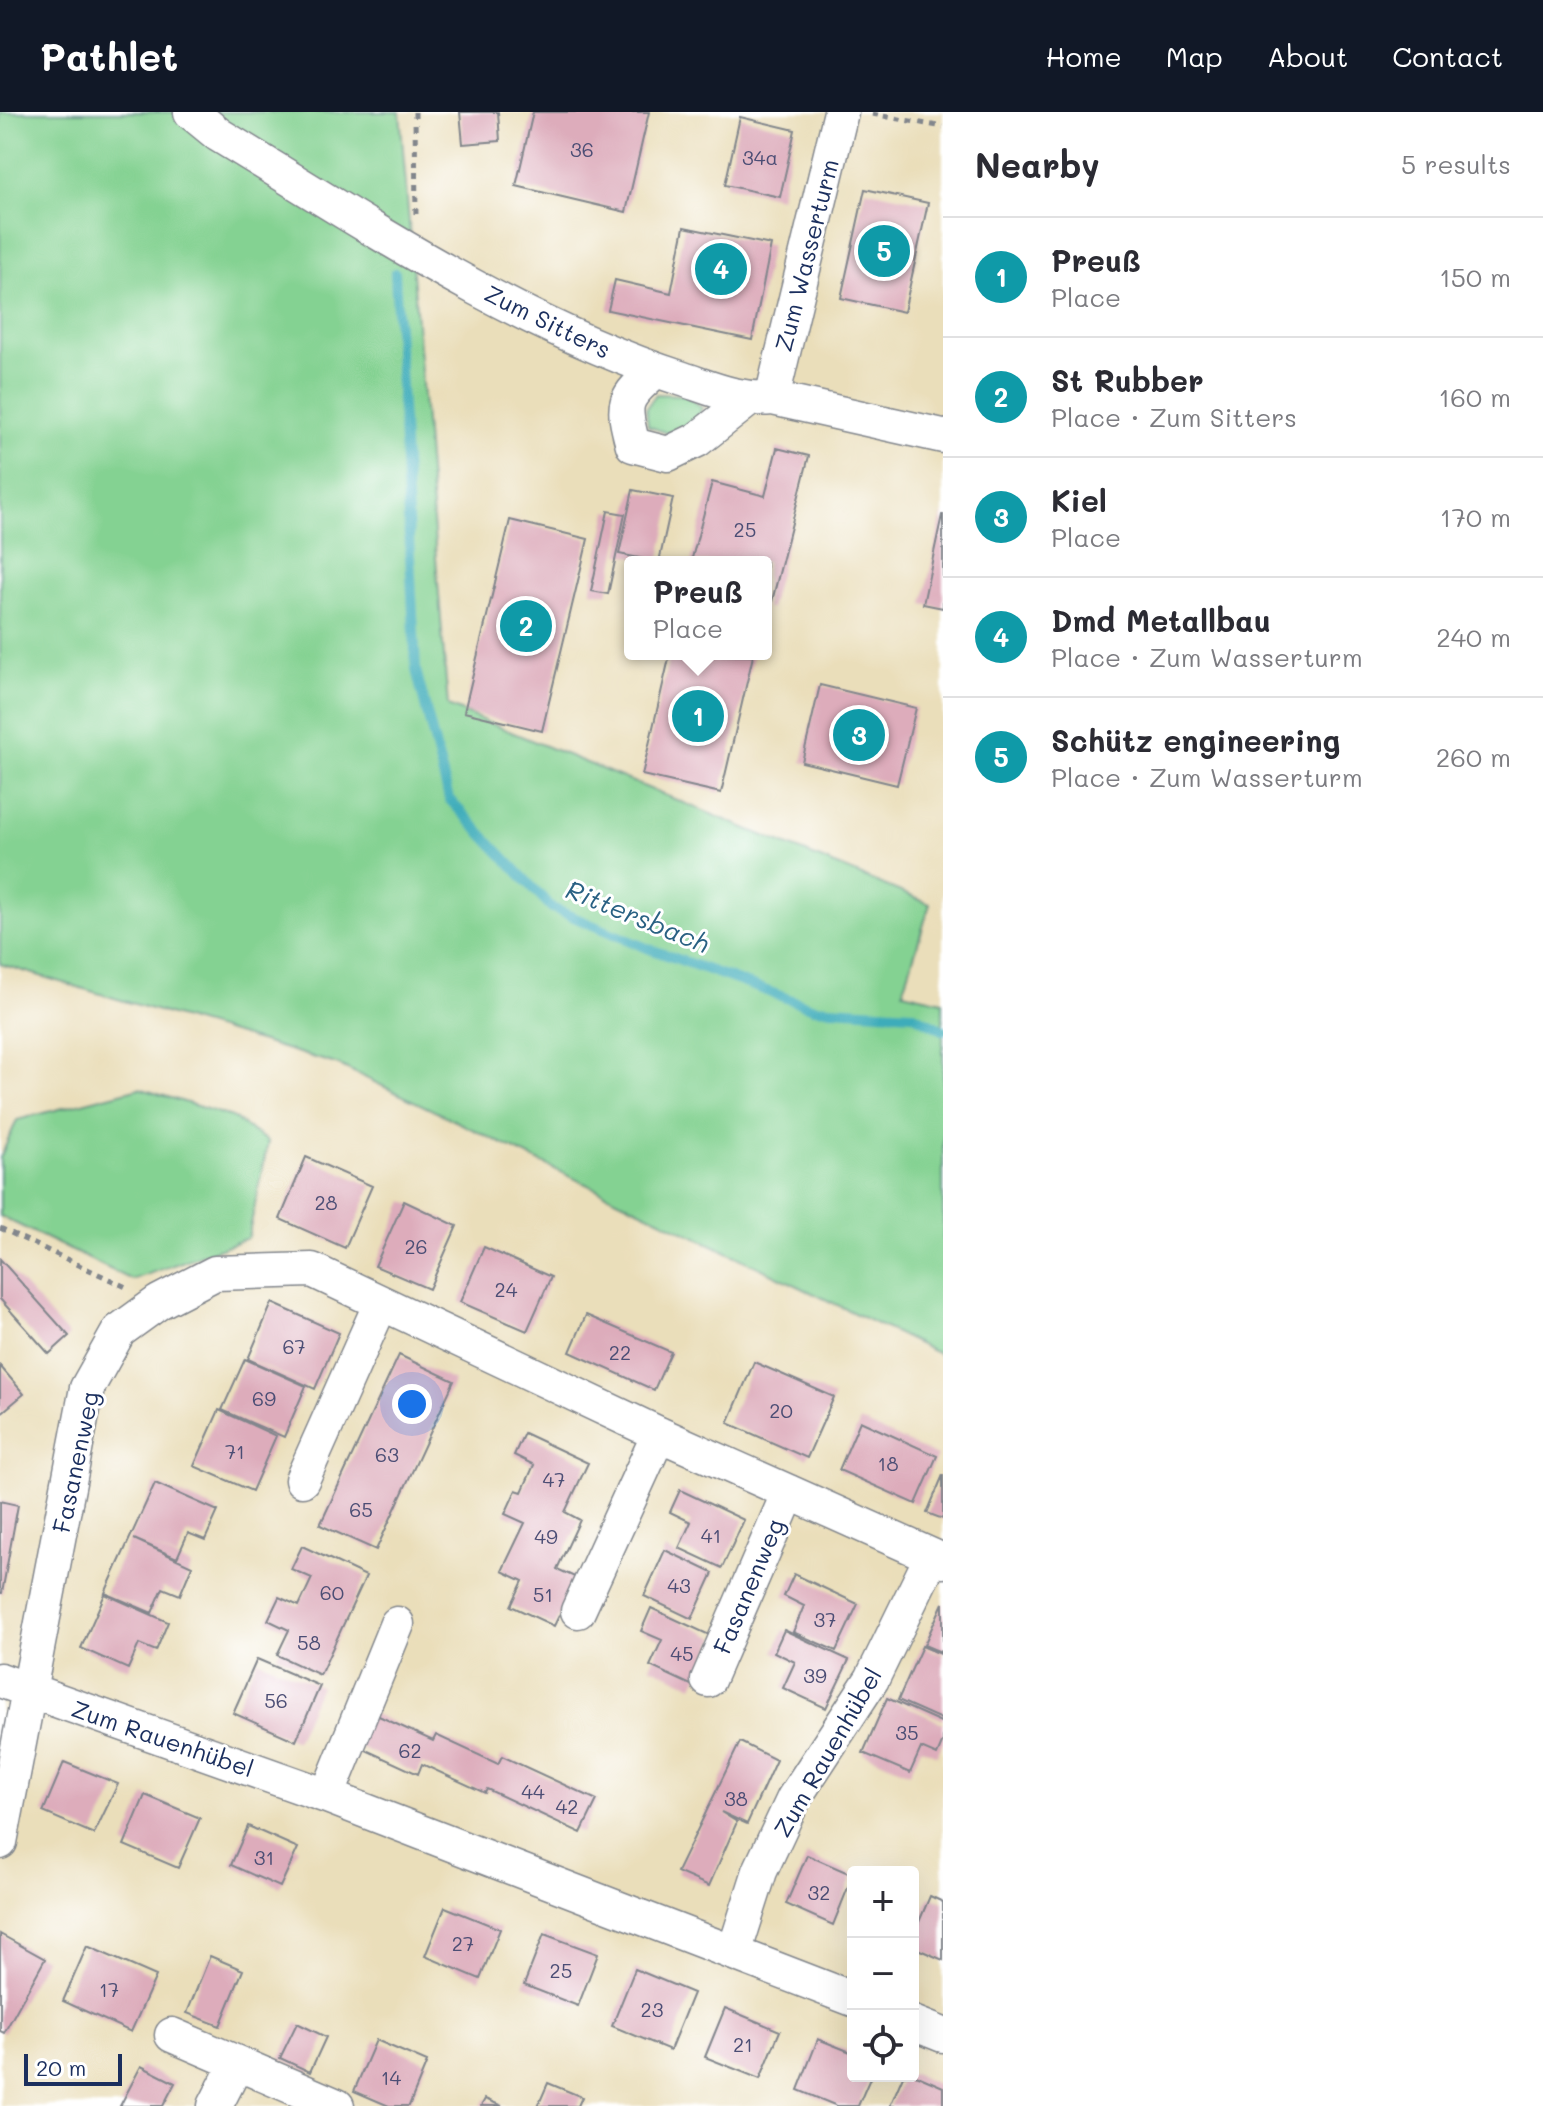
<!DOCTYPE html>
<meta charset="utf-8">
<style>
body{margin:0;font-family:Mali,sans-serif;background:#f2f2f3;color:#2b2b33}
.controls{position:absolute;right:24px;bottom:24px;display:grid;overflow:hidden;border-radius:8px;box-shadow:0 8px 32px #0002}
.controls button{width:72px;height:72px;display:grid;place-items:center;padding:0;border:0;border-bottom:2px solid #e1e1e2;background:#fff;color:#2b2b33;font:40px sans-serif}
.scale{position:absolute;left:24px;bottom:20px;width:98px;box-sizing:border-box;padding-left:8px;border:4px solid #1b2f5e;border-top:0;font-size:22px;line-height:28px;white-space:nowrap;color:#1b2f5e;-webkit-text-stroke:6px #fff;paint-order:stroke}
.you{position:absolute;left:412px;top:1292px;width:28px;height:28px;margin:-20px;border:6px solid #fff;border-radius:50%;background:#1a73e8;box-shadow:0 0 0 12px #1a73e833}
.badge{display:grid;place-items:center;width:52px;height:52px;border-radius:50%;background:#111827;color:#fff;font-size:26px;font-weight:700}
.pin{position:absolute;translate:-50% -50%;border:4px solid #fff;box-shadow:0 2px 8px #0006}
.popup{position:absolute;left:624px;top:444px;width:148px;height:104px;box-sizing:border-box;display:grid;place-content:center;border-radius:8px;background:#fff;filter:drop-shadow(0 2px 6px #0005);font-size:26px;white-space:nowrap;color:#7c7c81}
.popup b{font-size:30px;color:#2b2b33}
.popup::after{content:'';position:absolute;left:50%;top:100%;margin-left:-16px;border:16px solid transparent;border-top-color:#fff}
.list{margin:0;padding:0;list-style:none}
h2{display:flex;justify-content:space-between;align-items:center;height:104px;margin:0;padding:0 32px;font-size:34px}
h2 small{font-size:26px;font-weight:400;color:#7c7c81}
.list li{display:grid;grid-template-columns:52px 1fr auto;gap:24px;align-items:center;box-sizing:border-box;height:120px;padding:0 32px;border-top:2px solid #e1e1e2}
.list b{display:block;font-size:30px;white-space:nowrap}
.list p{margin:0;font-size:26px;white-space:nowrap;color:#7c7c81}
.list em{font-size:26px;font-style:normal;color:#7c7c81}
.icon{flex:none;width:44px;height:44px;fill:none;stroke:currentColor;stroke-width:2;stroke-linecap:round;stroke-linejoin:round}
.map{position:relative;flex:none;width:943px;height:1994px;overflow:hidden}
header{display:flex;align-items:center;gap:48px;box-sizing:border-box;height:112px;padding:0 40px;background:#111827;color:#fff}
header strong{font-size:38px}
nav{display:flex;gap:44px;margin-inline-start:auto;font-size:28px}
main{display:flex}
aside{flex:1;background:#fff}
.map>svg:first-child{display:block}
.green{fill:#84d292;stroke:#508078;stroke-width:2}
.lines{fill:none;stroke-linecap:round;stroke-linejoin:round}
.stream{stroke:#3dacba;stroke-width:10}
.building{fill:#ddacbb}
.minor-casing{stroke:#82868c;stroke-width:37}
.path{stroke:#82868c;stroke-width:5;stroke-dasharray:6 6;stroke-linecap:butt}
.minor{stroke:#fff;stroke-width:34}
.labels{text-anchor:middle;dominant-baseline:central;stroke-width:6;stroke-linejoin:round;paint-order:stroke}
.number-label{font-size:20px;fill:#4c4e75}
.street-label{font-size:24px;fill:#1b2f5e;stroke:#fff}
.water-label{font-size:26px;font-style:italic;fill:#296183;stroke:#fff}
</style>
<header>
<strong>Pathlet</strong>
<nav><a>Home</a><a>Map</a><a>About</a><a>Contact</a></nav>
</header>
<main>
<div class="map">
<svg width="943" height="1994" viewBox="0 0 943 1994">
<rect width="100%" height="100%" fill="#fff"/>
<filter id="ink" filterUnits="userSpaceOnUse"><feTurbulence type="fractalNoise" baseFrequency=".0125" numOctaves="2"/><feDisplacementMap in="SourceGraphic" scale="16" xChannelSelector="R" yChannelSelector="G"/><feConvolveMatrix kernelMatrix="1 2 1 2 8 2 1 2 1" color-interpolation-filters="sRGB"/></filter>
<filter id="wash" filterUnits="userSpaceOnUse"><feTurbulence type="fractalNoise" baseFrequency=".006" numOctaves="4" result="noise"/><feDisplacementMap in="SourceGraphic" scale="32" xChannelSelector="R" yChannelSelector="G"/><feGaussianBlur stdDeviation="1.8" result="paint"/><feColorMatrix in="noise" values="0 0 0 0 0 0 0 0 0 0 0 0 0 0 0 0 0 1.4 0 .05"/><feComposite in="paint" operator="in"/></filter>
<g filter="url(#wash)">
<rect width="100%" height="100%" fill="#eadeba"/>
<path class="green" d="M 0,0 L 400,0 L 448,594 L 930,792 L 903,880 L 943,889 L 943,1244 L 339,953 L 0,852 Z
M 656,282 L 685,283 L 702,295 L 697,308 L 669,322 L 648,314 L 646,296 Z
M 139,976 L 232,1005 L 268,1030 L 248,1126 L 132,1168 L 0,1104 L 0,1046 L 17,1008 Z"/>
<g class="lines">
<path class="stream" d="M 395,161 L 416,558 L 449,687 L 552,796 L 647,836 L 814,896 L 912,902 L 943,918"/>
</g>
<g id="blocks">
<path class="building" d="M 460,0 L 498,0 L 500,29 L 463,32 Z
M 533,0 L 649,0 L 626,100 L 516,74 Z
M 740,5 L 795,18 L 780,85 L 725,73 Z
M 865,77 L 928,91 L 904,200 L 841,186 Z
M 684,115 L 771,133 L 752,228 L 608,198 L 615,168 L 671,181 Z
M 777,336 L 809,344 L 770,497 L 766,496 L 766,450 L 691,450 L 712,370 L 765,384 Z
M 633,378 L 673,386 L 659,450 L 619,442 Z
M 608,399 L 625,402 L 608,482 L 591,479 Z
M 942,403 L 943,403 L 943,496 L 923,492 Z
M 510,408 L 588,427 L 542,619 L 464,600 Z
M 670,542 L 753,544 L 721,681 L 642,663 Z
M 820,573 L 916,596 L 897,673 L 802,650 Z
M 306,1045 L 372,1074 L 345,1136 L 280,1107 Z
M 404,1089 L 457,1114 L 429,1177 L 375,1154 Z
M 484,1135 L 551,1165 L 527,1219 L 460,1190 Z
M 0,1147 L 69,1224 L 49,1242 L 0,1187 Z
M 272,1191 L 339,1221 L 315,1277 L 248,1247 Z
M 586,1203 L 671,1240 L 654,1278 L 570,1240 Z
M 399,1243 L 454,1269 L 376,1438 L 320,1413 Z
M 245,1247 L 306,1274 L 284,1325 L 222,1298 Z
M 754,1250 L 834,1285 L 807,1346 L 728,1311 Z
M 0,1254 L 24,1282 L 0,1302 Z
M 219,1298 L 276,1324 L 252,1379 L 194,1354 Z
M 860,1309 L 937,1344 L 916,1392 L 839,1358 Z
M 524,1321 L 588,1351 L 565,1400 L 580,1408 L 557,1457 L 577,1466 L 554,1514 L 511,1494 L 523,1469 L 502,1459 L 525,1411 L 505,1402 L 516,1378 L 522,1380 L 534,1353 L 514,1343 Z
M 943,1363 L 943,1407 L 927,1401 Z
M 155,1371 L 218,1399 L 205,1428 L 188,1421 L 177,1446 L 134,1427 L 192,1454 L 180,1483 L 163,1476 L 152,1501 L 105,1481 Z
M 680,1378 L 744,1408 L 722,1456 L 679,1436 L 691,1410 L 670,1400 Z
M 0,1389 L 18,1393 L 2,1481 L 0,1481 Z
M 302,1434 L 366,1464 L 320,1563 L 277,1543 L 289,1518 L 268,1508 L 279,1485 L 299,1494 L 312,1466 L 291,1457 Z
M 665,1438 L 713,1461 L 692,1507 L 644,1484 Z
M 794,1462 L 858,1492 L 836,1539 L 793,1520 L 804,1494 L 784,1484 Z
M 105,1482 L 168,1510 L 156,1539 L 139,1532 L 128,1557 L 81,1536 Z
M 943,1491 L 943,1541 L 924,1533 Z
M 651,1496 L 716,1526 L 693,1574 L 650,1554 L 662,1528 L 641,1519 Z
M 784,1518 L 849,1548 L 826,1596 L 783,1576 L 795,1550 L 774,1540 Z
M 922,1534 L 943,1543 L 943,1608 L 898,1588 Z
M 257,1547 L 320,1574 L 296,1629 L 233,1601 Z
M 887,1586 L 943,1611 L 943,1629 L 937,1643 L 921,1636 L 910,1661 L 863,1641 Z
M 370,1600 L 433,1629 L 436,1623 L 498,1652 L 502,1644 L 597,1688 L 581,1721 L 487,1677 L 485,1681 L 422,1652 L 418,1662 L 355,1633 Z
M 740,1630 L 776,1648 L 747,1712 L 721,1700 L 737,1710 L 709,1774 L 677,1760 Z
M 64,1650 L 118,1672 L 94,1722 L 43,1700 Z
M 145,1683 L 200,1706 L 178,1756 L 124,1733 Z
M 248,1714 L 298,1736 L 280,1775 L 231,1753 Z
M 807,1743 L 853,1763 L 833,1813 L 786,1792 Z
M 930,1784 L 943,1790 L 943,1848 L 913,1835 L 913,1824 Z
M 445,1795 L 500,1817 L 480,1867 L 425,1844 Z
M 0,1822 L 45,1847 L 4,1921 L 0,1919 Z
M 544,1822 L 598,1842 L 578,1894 L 524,1873 Z
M 87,1834 L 156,1864 L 131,1920 L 63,1889 Z
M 210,1844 L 243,1858 L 220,1914 L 187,1901 Z
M 635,1857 L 693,1881 L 670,1938 L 612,1914 Z
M 725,1896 L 780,1919 L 760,1967 L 705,1945 Z
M 297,1911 L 326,1925 L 310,1960 L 280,1946 Z
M 818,1927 L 853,1941 L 853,1964 L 871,1964 L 858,1994 L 837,1994 L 798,1978 Z
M 376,1928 L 427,1950 L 409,1994 L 389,1994 L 354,1979 Z
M 141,1954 L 175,1971 L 163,1994 L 120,1994 Z
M 913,1962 L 943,1975 L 943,1994 L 890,1994 L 903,1964 Z
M 548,1971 L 582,1985 L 578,1994 L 538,1994 Z
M 485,1987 L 502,1994 L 481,1994 Z"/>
</g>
</g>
<g filter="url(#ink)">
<use href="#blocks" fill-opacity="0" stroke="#82868c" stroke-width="2"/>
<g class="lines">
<defs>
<path id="minor" d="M 191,0 L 219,23 C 367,113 517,213 683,267 C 713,277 740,289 772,286 L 943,324
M 656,258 C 623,287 621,290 633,333 L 668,342 L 697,328 L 748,288
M 772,286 L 841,0
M 302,1368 L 381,1191
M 578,1499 L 659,1322
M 0,1568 L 327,1684 L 853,1887
M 708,1568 L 789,1380
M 327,1684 L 397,1512
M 0,1730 L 87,1276 L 119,1219 L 159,1190 L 215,1161 L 312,1158 L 659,1322 L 943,1449
M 734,1841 L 760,1759 L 794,1686 L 872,1567 L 932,1444
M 913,1911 L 943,1923
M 172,1923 L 337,1994
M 215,1994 L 236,1953"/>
</defs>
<use href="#minor" class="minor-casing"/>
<path class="path" d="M 415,0 L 416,107
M 872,2 L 943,15
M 0,1116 L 126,1175"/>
<use href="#minor" class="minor"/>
</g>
</g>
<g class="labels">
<g class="number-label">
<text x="582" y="37">36</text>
<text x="760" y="45">34a</text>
<text x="745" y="417">25</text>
<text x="326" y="1090">28</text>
<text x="416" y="1134">26</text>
<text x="506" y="1177">24</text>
<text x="294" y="1234">67</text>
<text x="620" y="1240">22</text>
<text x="264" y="1286">69</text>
<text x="781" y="1298">20</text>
<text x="235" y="1339">71</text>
<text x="387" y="1342">63</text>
<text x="888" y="1351">18</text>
<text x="554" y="1367">47</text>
<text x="361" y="1397">65</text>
<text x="711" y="1423">41</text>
<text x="546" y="1424">49</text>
<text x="679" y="1473">43</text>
<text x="332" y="1480">60</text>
<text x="543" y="1482">51</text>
<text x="825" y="1507">37</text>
<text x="309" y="1530">58</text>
<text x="682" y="1541">45</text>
<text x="815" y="1563">39</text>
<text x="276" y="1588">56</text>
<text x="907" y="1620">35</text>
<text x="410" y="1638">62</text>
<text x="533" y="1679">44</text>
<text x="736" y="1686">38</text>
<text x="567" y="1694">42</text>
<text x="264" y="1745">31</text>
<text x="819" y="1780">32</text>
<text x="463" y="1831">27</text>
<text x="561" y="1858">25</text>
<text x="109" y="1877">17</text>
<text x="652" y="1897">23</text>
<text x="743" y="1932">21</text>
<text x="391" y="1965">14</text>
</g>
<g class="street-label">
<text transform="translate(806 143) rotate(-76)">Zum Wasserturm</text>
<text transform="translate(548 209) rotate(26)">Zum Sitters</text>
<text transform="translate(75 1350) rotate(-78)">Fasanenweg</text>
<text transform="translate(748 1474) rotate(-67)">Fasanenweg</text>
<text transform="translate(163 1626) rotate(19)">Zum Rauenhübel</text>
<text transform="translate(827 1640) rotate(-60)">Zum Rauenhübel</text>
</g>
<g class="water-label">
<text transform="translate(638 804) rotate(22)">Rittersbach</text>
</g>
</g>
</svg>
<div class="controls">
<button>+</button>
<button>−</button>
<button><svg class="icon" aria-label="locate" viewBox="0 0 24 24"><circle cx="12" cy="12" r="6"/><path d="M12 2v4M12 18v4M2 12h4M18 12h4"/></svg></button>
</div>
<div class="scale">20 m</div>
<div class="you"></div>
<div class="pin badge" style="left:698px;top:604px;background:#0f9aa8">1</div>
<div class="popup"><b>Preuß</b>Place</div>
<div class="pin badge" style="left:526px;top:514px;background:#0f9aa8">2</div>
<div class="pin badge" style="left:859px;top:623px;background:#0f9aa8">3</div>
<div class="pin badge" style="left:721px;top:157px;background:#0f9aa8">4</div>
<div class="pin badge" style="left:884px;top:139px;background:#0f9aa8">5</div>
</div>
<aside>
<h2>Nearby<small>5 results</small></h2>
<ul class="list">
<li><span class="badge" style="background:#0f9aa8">1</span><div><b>Preuß</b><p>Place</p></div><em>150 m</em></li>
<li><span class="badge" style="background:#0f9aa8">2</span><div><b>St Rubber</b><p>Place · Zum Sitters</p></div><em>160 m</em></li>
<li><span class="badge" style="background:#0f9aa8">3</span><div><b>Kiel</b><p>Place</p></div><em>170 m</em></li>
<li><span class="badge" style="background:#0f9aa8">4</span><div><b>Dmd Metallbau</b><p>Place · Zum Wasserturm</p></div><em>240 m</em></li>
<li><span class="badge" style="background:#0f9aa8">5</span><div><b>Schütz engineering</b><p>Place · Zum Wasserturm</p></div><em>260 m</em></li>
</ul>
</aside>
</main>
